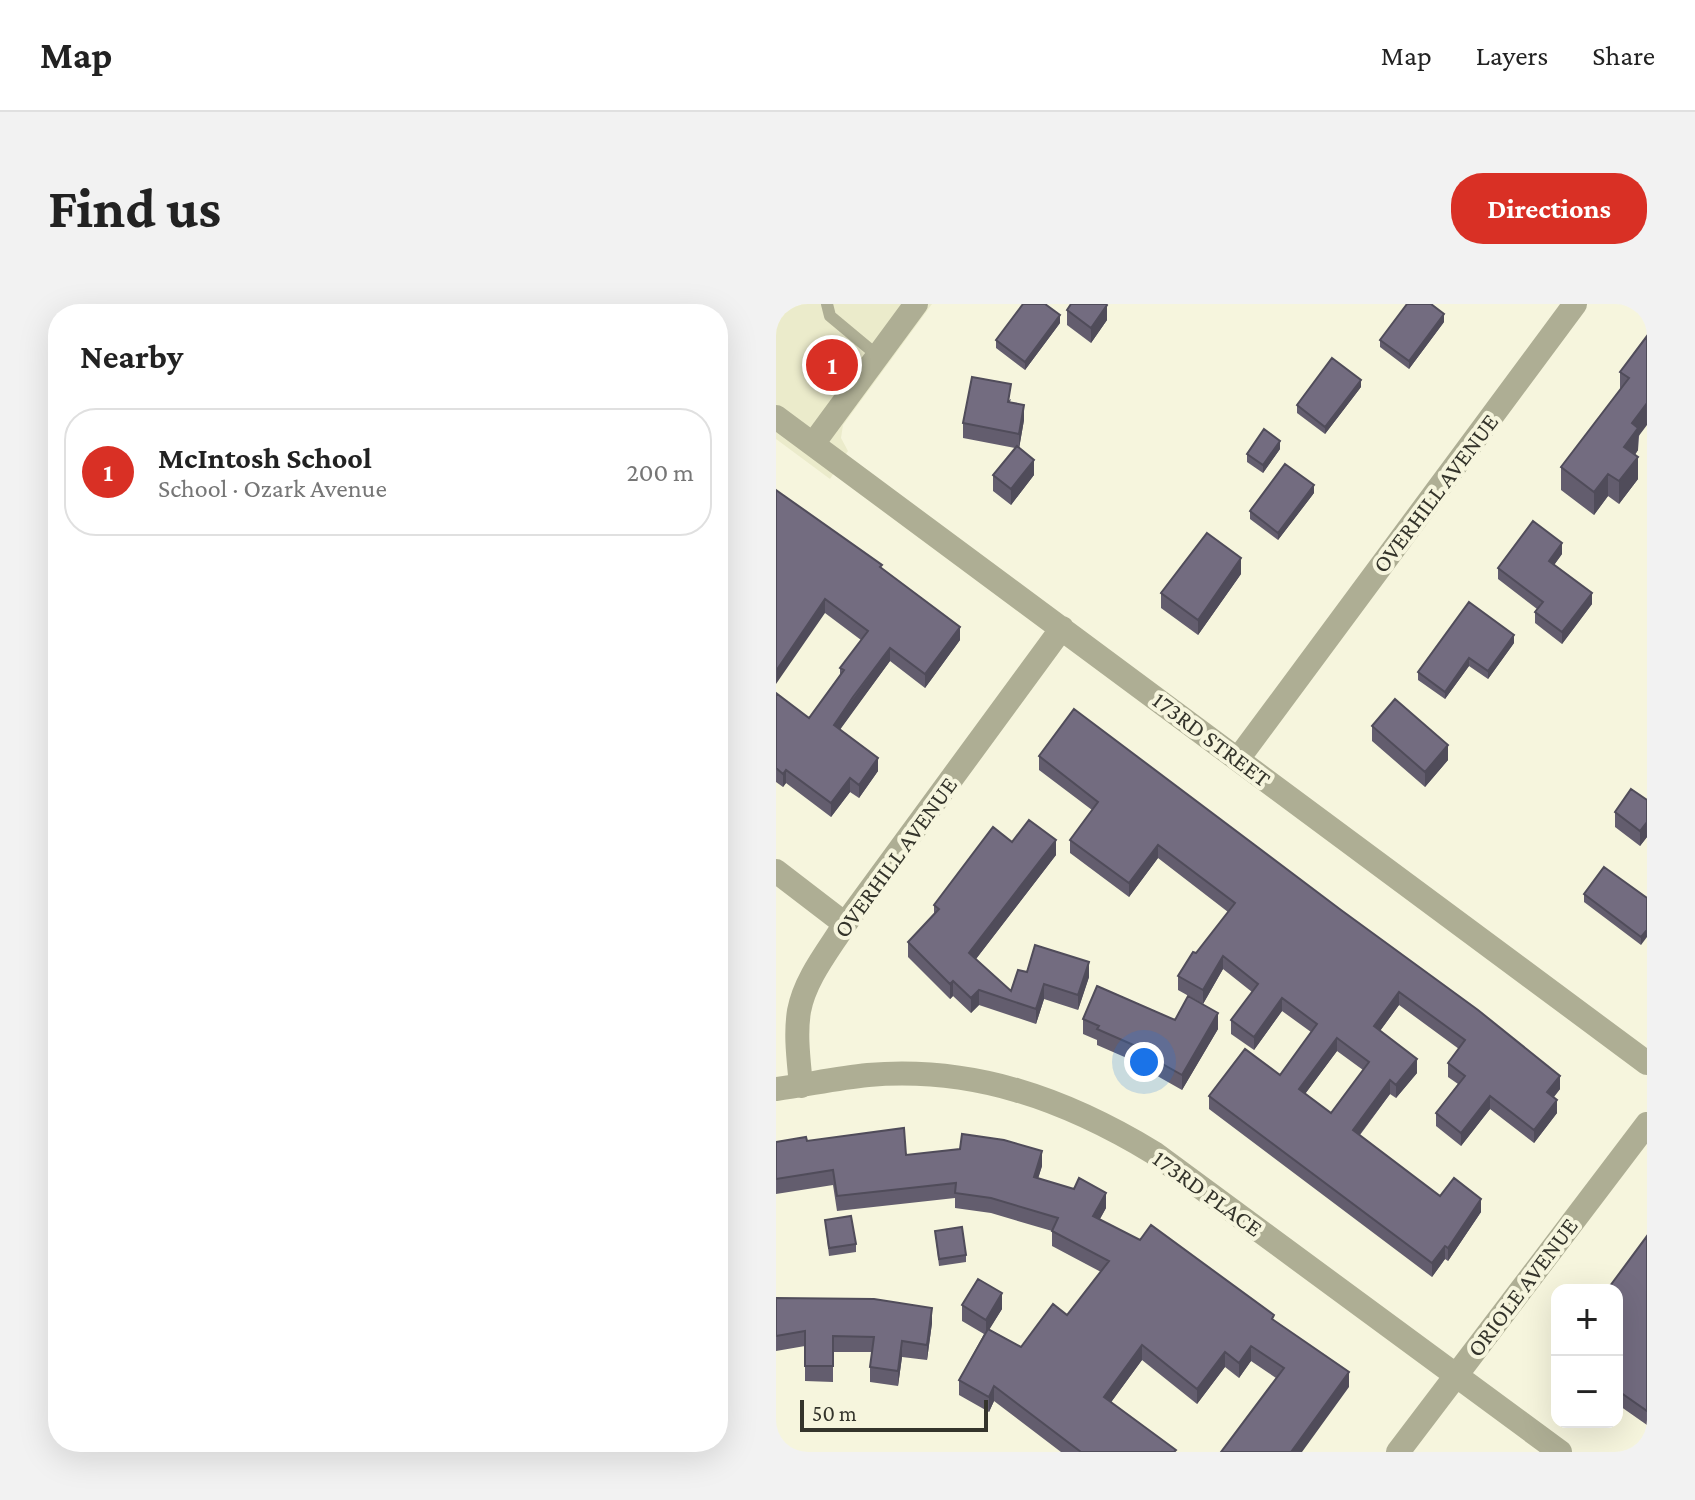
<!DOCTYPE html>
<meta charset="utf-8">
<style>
body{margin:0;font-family:"Crimson Pro",serif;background:#f2f2f2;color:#222}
.controls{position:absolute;right:24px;bottom:24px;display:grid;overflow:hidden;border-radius:16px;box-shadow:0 8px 32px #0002}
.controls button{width:72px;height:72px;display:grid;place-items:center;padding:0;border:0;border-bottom:2px solid #e0e0e0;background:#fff;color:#222;font:40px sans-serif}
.scale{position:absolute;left:24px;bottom:20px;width:188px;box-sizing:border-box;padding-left:8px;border:4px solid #34342b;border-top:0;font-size:22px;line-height:28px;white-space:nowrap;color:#34342b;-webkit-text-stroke:6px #f6f5dd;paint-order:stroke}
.you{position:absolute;left:368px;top:758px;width:28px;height:28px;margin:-20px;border:6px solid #fff;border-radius:50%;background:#1a73e8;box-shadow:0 0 0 12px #1a73e833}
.badge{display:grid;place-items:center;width:52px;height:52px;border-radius:50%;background:#d93025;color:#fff;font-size:26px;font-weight:700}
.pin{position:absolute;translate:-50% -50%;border:4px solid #fff;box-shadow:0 2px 8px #0006}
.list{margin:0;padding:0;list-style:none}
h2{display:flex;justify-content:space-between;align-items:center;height:104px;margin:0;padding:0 32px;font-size:34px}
h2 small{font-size:26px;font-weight:400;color:#767676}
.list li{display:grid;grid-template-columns:52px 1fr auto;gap:24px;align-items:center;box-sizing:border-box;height:128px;margin:0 16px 16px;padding:0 16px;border:2px solid #e0e0e0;border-radius:32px}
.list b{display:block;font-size:30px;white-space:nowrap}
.list p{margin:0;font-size:26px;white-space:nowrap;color:#767676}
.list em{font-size:26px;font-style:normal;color:#767676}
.map{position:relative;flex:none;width:871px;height:1148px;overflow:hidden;border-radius:32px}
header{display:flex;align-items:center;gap:48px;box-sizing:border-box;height:112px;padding:0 40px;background:#fff;border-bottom:2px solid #e0e0e0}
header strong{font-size:38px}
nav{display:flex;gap:44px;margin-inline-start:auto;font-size:28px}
.intro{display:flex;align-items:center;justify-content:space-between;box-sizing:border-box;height:192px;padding:0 48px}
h1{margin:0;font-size:56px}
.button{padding:20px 36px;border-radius:32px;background:#d93025;color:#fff;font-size:28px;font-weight:700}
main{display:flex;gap:48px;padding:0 48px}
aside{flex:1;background:#fff;border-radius:32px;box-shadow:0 8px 32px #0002}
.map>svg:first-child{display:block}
.built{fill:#ebebcb}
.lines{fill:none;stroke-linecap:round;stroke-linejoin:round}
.lane{stroke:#aeae94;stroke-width:12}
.street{stroke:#aeae94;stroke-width:24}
.wall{fill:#635d6e;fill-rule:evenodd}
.shaded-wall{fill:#504c5a}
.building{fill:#736c80;stroke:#504c5a;stroke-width:2;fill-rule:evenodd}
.labels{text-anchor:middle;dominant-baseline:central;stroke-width:8;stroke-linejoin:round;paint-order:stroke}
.street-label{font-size:24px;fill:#34342b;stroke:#f6f5dd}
</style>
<header>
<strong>Map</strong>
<nav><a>Map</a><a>Layers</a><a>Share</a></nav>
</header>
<div class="intro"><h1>Find us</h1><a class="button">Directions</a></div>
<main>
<aside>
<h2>Nearby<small></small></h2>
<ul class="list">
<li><span class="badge">1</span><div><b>McIntosh School</b><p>School · Ozark Avenue</p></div><em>200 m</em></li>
</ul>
</aside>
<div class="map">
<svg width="871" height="1148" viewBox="0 0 871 1148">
<rect width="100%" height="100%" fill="#f6f5dd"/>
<path class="built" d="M 0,0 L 156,0 L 67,121 L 65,134 L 72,147 L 54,175 L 0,135 Z"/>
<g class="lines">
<path class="lane" d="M 51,0 L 54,12 L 102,52"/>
<path class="street" d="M 0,113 L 871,759
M 37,140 L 140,0
M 462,455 L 799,0
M 0,567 L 69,620
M 25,782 C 23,758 19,732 23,707 C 29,675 52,647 69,620 L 286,324
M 0,785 C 30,781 61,774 92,771 C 197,762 289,795 378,849 L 784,1148
M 622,1148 L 871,820"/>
</g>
<path class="wall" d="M 291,6 L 331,16 L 315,39 L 291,21 Z
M 668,18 L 633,65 L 604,43 L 604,36 Z
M 284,19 L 249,66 L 220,44 L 220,36 Z
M 871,32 L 862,146 L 859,151 L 862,175 L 843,200 L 832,192 L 818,211 L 785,186 L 785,163 L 844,86 L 844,68 Z
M 585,83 L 549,130 L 521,109 L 521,101 Z
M 235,95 L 234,98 L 248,116 L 243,144 L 258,171 L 235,201 L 217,187 L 217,171 L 239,144 L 187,134 L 187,119 Z
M 504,145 L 487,169 L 471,158 L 471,150 Z
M 0,186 L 106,264 L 184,336 L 149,384 L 114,357 L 77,407 L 64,425 L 102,467 L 83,494 L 74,488 L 55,513 L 10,479 L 7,483 L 0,478 L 0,389 L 33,414 L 64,371 L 64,364 L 85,336 L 49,309 Z
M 538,189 L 502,236 L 474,215 L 474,207 Z
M 786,250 L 778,261 L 816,300 L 786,340 L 759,319 L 759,308 L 761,305 L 722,275 L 722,264 Z
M 465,270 L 422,331 L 385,304 L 385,289 Z
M 738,339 L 712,375 L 693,362 L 669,395 L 642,376 L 642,368 Z
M 596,422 L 672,456 L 649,483 L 596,437 Z
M 263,452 L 784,785 L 778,793 L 781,809 L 758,839 L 714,805 L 685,842 L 660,822 L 660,809 L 682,780 L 672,773 L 672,759 L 683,745 L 623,701 L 604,727 L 641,769 L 620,794 L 614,790 L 584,831 L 664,892 L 705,908 L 672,957 L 669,955 L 656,973 L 433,805 L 433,792 L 504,771 L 535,728 L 506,707 L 478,746 L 455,730 L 455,716 L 476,688 L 447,665 L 427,700 L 402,686 L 402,672 L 452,608 L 382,554 L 353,593 L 294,549 L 294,536 L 316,506 L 263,466 ZM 561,747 L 587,766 L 555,809 L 529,790 Z
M 871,496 L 871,533 L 864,542 L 839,523 L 839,508 Z
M 236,538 L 280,551 L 200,655 L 235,687 L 251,668 L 313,673 L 302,706 L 268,695 L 260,720 L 203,701 L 195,709 L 177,692 L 174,695 L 132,653 L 132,638 L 158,610 L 158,601 Z
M 808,590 L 871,594 L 865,641 L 808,598 Z
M 307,715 L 399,716 L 442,725 L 406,786 L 376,769 L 376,765 L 321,741 L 321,736 L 307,730 Z
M 31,837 L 130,851 L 266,862 L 262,874 L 330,904 L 324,915 L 498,1017 L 573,1083 L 500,1074 L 475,1057 L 463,1074 L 449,1063 L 421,1100 L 366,1056 L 335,1098 L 400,1148 L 285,1148 L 218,1097 L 213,1108 L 183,1091 L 183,1076 L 208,1030 L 186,1017 L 186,1001 L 226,1005 L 213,1025 L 245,1043 L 291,1011 L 325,968 L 276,942 L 276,927 L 215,909 L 179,904 L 179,894 L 61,907 L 57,881 L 0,890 L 0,838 Z
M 49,916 L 80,940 L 80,948 L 53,952 Z
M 159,927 L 190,951 L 190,958 L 163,962 Z
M 871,932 L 871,1121 L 841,1100 L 841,986 Z
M 0,994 L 156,1019 L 151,1056 L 126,1053 L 122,1082 L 94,1078 L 94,1063 L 96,1048 L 57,1048 L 57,1078 L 29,1077 L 29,1042 L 0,1047 Z"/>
<path class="shaded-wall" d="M 331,1 L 331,16 L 315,39 L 315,24 Z
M 668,10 L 668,18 L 633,65 L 633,57 Z
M 284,11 L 284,19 L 249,66 L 249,58 Z
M 585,76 L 585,83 L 549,130 L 549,123 Z
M 871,99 L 871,121 L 862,133 L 862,146 L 848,165 L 848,143 L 856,119 Z
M 248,101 L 248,116 L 243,145 L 243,130 Z
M 504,137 L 504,145 L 487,169 L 487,161 Z
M 862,153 L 862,175 L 843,200 L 843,177 Z
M 258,156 L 258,171 L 235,201 L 235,185 Z
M 832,170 L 832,192 L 818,211 L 818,188 Z
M 538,181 L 538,189 L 502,236 L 502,229 Z
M 786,239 L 786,250 L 773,268 L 773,257 Z
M 465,254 L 465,270 L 422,331 L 422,316 Z
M 816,289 L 816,300 L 786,340 L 786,328 Z
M 49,295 L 49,309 L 0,380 L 0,367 Z
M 184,323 L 184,336 L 149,384 L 149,370 Z
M 738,331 L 738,339 L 712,375 L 712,367 Z
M 114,344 L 114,357 L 58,434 L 58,421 Z
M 693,354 L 693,362 L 669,395 L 669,388 Z
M 672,441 L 672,456 L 649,483 L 649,468 Z
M 102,454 L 102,467 L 83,494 L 83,481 Z
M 10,466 L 10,479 L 7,483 L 7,470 Z
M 74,474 L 74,488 L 55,513 L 55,499 Z
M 871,518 L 871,533 L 864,542 L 864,527 Z
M 280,536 L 280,551 L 193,664 L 193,649 Z
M 382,541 L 382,554 L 353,593 L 353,579 Z
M 871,626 L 871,633 L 865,641 L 865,633 Z
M 447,652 L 447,665 L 427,700 L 427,686 Z
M 313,658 L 313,673 L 302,706 L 302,691 Z
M 177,677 L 177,692 L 174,695 L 174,680 Z
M 268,680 L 268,695 L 260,720 L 260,705 Z
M 203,686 L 203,701 L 195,709 L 195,694 Z
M 623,688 L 623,701 L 598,735 L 598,722 Z
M 506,694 L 506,707 L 478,746 L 478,733 Z
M 442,709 L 442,725 L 406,786 L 406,771 Z
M 561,734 L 561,747 L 523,798 L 523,785 Z
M 641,755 L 641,769 L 620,794 L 620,781 Z
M 784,772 L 784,785 L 771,801 L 771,788 Z
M 614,776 L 614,790 L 577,839 L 577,826 Z
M 714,792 L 714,805 L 685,842 L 685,829 Z
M 781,796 L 781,809 L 758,839 L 758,826 Z
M 266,847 L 266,862 L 258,888 L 258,873 Z
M 330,889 L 330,904 L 317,927 L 317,912 Z
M 705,895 L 705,908 L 672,957 L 672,944 Z
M 669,942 L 669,955 L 656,973 L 656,959 Z
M 226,989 L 226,1005 L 210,1031 L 210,1016 Z
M 156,1004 L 156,1019 L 151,1056 L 151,1041 Z
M 126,1037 L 126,1053 L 122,1082 L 122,1067 Z
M 366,1041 L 366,1056 L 328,1108 L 328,1093 Z
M 475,1042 L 475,1057 L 463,1074 L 463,1059 Z
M 449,1048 L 449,1063 L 421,1100 L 421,1085 Z
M 573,1068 L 573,1083 L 526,1148 L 515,1148 Z
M 218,1082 L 218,1097 L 213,1108 L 213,1093 Z"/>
<path class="building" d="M 247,0 L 269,0 L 284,11 L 249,58 L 220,36 Z
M 295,0 L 330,0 L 331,1 L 315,24 L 291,6 Z
M 631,0 L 655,0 L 668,10 L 633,57 L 604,36 Z
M 871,32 L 871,99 L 856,119 L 862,124 L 848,143 L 862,153 L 843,177 L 832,170 L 818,188 L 785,163 L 853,74 L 844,68 Z
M 556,54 L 585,76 L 549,123 L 521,101 Z
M 196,73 L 235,80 L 232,98 L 248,101 L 243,130 L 187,119 Z
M 488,125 L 504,137 L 487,161 L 471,150 Z
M 241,142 L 258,156 L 235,185 L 217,171 Z
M 509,160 L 538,181 L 502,229 L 474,207 Z
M 0,186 L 106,261 L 104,263 L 184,323 L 149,370 L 114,344 L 77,393 L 58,421 L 102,454 L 83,481 L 74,474 L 55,499 L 10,466 L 7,470 L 0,464 L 0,389 L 33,414 L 68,366 L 64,364 L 92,327 L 49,295 L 0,367 Z
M 757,217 L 786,239 L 773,257 L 816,289 L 786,328 L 759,308 L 767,298 L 722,264 Z
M 431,229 L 465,254 L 422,316 L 385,289 Z
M 693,298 L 738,331 L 712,367 L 693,354 L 669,388 L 642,368 Z
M 619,395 L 672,441 L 649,468 L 596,422 Z
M 298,405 L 565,606 L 702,706 L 784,772 L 771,788 L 781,796 L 758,826 L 714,792 L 685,829 L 660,809 L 689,772 L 672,759 L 689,736 L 623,688 L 598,722 L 641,755 L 620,781 L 614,776 L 577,826 L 664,892 L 678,874 L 705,895 L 672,944 L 669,942 L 656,959 L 433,792 L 469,745 L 504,771 L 541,720 L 506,694 L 478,733 L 455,716 L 482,680 L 447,652 L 427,686 L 402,672 L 417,648 L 420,649 L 459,599 L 382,541 L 353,579 L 294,536 L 322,498 L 263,452 ZM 561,734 L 593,758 L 555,809 L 523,785 Z
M 855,485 L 871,496 L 871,518 L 864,527 L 839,508 Z
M 253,516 L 280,536 L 193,649 L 235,687 L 242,666 L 251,668 L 259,641 L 313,658 L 302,691 L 268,680 L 260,705 L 203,686 L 195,694 L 177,677 L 174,680 L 132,638 L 163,605 L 158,601 L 217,523 L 236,538 Z
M 828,563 L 871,594 L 871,626 L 865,633 L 808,590 Z
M 321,682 L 399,716 L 412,692 L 442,709 L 406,771 L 376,754 L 378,750 L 321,725 L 323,722 L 307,715 Z
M 128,824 L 130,851 L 184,845 L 186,830 L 228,836 L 266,847 L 258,873 L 298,885 L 303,874 L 330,889 L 317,912 L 364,936 L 375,921 L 498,1011 L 496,1015 L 573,1068 L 515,1148 L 445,1148 L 508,1064 L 475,1042 L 463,1059 L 449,1048 L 421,1085 L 366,1041 L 328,1093 L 400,1146 L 398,1148 L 305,1148 L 218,1082 L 213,1093 L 183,1076 L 212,1025 L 245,1043 L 277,1000 L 291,1011 L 333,957 L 276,927 L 282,914 L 215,894 L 179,889 L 180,879 L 61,892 L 57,866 L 0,875 L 0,838 L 30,833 L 31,837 Z
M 75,912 L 80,940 L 53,944 L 49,916 Z
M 186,923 L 190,951 L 163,955 L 159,927 Z
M 871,932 L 871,1107 L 841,1086 L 841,986 L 831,986 Z
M 202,975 L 226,989 L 210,1016 L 186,1001 Z
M 0,994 L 98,995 L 156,1004 L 151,1041 L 126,1037 L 122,1067 L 94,1063 L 98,1033 L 57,1032 L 57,1062 L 29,1062 L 29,1027 L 0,1032 Z"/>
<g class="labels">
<g class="street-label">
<text transform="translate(659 189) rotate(-53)">OVERHILL AVENUE</text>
<text transform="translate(436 435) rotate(37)">173RD STREET</text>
<text transform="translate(119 553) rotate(-54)">OVERHILL AVENUE</text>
<text transform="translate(432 889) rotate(36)">173RD PLACE</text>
<text transform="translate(746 983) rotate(-53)">ORIOLE AVENUE</text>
</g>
</g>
</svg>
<div class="controls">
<button>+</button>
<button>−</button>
</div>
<div class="scale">50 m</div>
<div class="you"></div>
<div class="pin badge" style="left:56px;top:61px">1</div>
</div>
</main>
